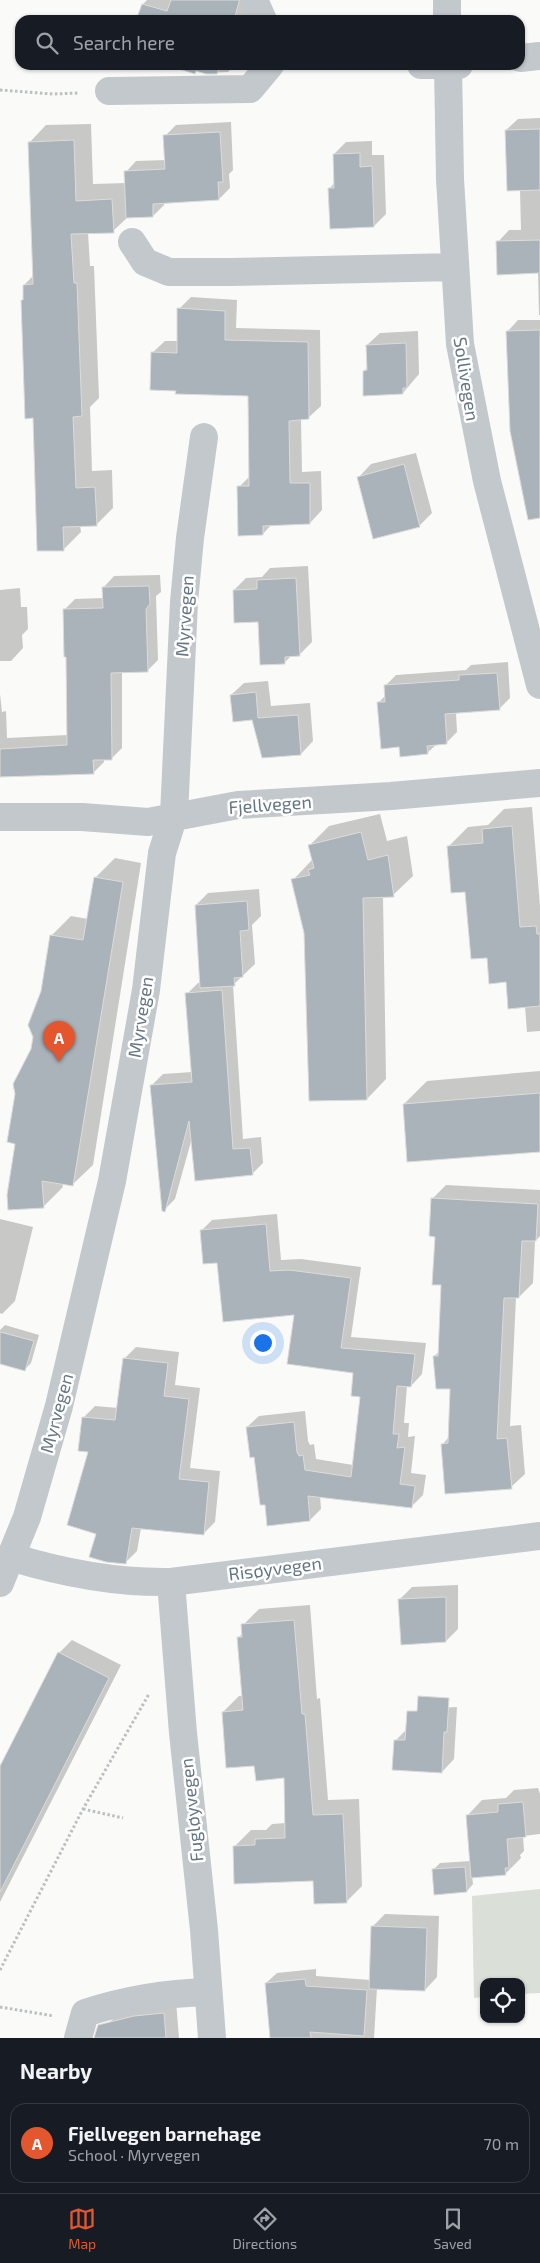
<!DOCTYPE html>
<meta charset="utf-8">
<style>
body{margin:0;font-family:"Exo 2",sans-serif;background:#20242c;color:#f1f3f6}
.controls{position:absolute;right:15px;bottom:15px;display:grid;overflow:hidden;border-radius:10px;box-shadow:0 1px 4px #0004}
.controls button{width:45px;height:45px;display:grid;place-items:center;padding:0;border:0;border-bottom:1px solid #363941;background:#171b24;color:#f1f3f6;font:25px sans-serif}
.you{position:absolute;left:262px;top:1342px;width:18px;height:18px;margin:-12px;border:4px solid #fff;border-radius:50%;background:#1a73e8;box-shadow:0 0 0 8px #1a73e833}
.badge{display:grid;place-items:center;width:32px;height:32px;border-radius:50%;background:#e4572e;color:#fff;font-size:16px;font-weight:700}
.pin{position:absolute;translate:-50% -41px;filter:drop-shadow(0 1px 2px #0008)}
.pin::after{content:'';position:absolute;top:26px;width:18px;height:15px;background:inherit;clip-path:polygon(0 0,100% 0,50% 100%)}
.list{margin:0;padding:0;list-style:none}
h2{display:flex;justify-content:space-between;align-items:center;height:65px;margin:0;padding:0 20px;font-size:21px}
h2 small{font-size:16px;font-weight:400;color:#9ea1a6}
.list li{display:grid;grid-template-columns:32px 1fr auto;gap:15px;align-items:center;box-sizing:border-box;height:80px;margin:0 10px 10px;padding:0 10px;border:1px solid #363941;border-radius:15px}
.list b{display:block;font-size:19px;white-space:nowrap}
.list p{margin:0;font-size:16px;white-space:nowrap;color:#9ea1a6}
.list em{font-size:16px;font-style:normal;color:#9ea1a6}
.icon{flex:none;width:28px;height:28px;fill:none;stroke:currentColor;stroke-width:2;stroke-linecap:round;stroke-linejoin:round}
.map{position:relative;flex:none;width:540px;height:2038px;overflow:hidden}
.search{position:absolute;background:#171b24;box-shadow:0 1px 4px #0004;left:15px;right:15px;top:15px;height:55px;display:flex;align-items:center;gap:12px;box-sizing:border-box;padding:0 18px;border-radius:15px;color:#9ea1a6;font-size:19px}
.sheet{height:155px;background:#171b24}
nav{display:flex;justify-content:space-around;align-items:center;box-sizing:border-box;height:70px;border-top:1px solid #363941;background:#171b24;font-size:14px;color:#9ea1a6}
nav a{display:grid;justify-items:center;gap:2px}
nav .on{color:#e4572e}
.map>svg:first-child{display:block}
.green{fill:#dadfd7}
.shadow{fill:#0003}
.building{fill:#aab3b9;stroke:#dcdcda}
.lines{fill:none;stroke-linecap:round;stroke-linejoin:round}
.path{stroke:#bbbfc2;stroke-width:3;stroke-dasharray:2.5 2.5;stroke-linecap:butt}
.minor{stroke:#c3c8cc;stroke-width:28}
.labels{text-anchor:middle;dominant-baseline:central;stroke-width:5;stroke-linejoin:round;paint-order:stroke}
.street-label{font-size:18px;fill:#657683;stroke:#fff}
</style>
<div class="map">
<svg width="540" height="2038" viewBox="0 0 540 2038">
<rect width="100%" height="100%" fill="#fafaf8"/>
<path class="green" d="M 540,1889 L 540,1993 L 521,1994 L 521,1982 L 484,1982 L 484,1997 L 474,1998 L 472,1896 Z"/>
<path class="shadow" d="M 147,0 L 250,0 L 256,20 L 138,20 L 143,4 Z
M 170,65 L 235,65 L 228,72 L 206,73 Z
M 540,118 L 540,315 L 539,315 L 538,272 L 498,242 L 509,230 L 521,230 L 520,190 L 506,130 L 518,119 Z
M 231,122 L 233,170 L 229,174 L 230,188 L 219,199 L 164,202 L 164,205 L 153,216 L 128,217 L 113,231 L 88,232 L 90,266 L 94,266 L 99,398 L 90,407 L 92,471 L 112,470 L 113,508 L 96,525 L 80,525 L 81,532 L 64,549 L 34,417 L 22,300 L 24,298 L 24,285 L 34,275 L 29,143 L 46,125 L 91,124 L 93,184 L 126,183 L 126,172 L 136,161 L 166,160 L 165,136 L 176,125 Z
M 372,141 L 372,155 L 384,155 L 386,214 L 374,226 L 330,188 L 335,182 L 334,154 L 346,142 Z
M 191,297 L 237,300 L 236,328 L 320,330 L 321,406 L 308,418 L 301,419 L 302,472 L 321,471 L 322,510 L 310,523 L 272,524 L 263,534 L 239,487 L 250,476 L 249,395 L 177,389 L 152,353 L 165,341 L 178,341 L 179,309 Z
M 518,320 L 540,320 L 540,493 L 508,331 Z
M 418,331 L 419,374 L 403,393 L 364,371 L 368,367 L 367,345 L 380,333 Z
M 416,453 L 432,513 L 419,526 L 359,477 L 371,464 Z
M 308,566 L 312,642 L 299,655 L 292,655 L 285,662 L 259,620 L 234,590 L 246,578 L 262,577 L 270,568 Z
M 160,575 L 161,592 L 156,596 L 158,660 L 147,671 L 122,672 L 122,748 L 111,759 L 104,759 L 104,762 L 93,773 L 0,776 L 0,694 L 2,712 L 6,711 L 7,738 L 68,735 L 67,656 L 64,610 L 75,599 L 104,598 L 103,588 L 114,576 Z
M 20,588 L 21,607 L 27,607 L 28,629 L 22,635 L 23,648 L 11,661 L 0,661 L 0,590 Z
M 508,662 L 510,698 L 499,709 L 456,712 L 457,732 L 446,743 L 437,744 L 427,753 L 400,746 L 378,703 L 386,695 L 385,686 L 396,675 L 466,670 L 471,665 Z
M 268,681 L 271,706 L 310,703 L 313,741 L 301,754 L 263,757 L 253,719 L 231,695 L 244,683 Z
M 532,807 L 540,906 L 540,1031 L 527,1032 L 525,1006 L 488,956 L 466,891 L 448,847 L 468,827 L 488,825 L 504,809 Z
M 380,814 L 387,841 L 407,836 L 413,876 L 393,895 L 383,896 L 386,1079 L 367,1099 L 306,933 L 293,880 L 312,860 L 310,845 L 329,826 Z
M 115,858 L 141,863 L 93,1165 L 73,1184 L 62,1183 L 63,1187 L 43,1207 L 32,1049 L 51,936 L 71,916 L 88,919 L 95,878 Z
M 259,889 L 261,916 L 252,925 L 255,964 L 233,985 L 243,1139 L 261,1137 L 263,1163 L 252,1174 L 192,1138 L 175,1199 L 164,1210 L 152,1085 L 163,1074 L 192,1072 L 187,994 L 198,983 L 201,982 L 196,905 L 208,893 Z
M 540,1071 L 540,1150 L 404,1104 L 427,1081 Z
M 446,1185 L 540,1190 L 540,1236 L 535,1241 L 533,1283 L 519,1297 L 516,1297 L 510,1426 L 521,1425 L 525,1474 L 511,1487 L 442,1445 L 449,1437 L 452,1388 L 434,1356 L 439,1352 L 442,1284 L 432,1199 Z
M 277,1214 L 281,1260 L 301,1259 L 361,1267 L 351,1337 L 426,1343 L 422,1374 L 411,1386 L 407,1386 L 404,1423 L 409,1423 L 408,1437 L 415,1436 L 411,1473 L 426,1475 L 423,1495 L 412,1506 L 320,1496 L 321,1509 L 310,1520 L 266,1503 L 247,1427 L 259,1416 L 305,1411 L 308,1441 L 310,1445 L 314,1444 L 316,1459 L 353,1465 L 361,1395 L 354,1372 L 295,1314 L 219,1261 L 201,1231 L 212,1220 Z
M 0,1219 L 33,1227 L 15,1301 L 2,1314 L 0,1313 Z
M 5,1325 L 39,1335 L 31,1363 L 25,1369 L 0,1362 L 0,1330 Z
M 136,1347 L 179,1352 L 175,1385 L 200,1388 L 190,1468 L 220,1471 L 215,1522 L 203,1534 L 141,1528 L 137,1551 L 125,1563 L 97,1533 L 90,1451 L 84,1417 L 95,1406 L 118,1408 L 124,1359 Z
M 458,1585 L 458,1629 L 446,1641 L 399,1600 L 412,1587 Z
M 310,1605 L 317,1699 L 320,1698 L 328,1800 L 359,1799 L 362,1886 L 346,1902 L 315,1880 L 234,1847 L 251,1830 L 266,1830 L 272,1824 L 286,1823 L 285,1777 L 256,1765 L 223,1712 L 239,1696 L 243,1696 L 238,1638 L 243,1633 L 243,1625 L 259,1609 Z
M 72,1640 L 121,1665 L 0,1902 L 0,1769 L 59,1653 Z
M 457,1707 L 454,1759 L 442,1772 L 395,1741 L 407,1729 L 420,1709 Z
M 538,1788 L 540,1794 L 540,1834 L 523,1836 L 524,1851 L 520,1855 L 521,1858 L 505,1874 L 472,1876 L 473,1884 L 467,1891 L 433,1870 L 440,1863 L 471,1861 L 467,1816 L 482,1800 L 506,1798 L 514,1790 Z
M 385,1914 L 439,1916 L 437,1977 L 425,1990 L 377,1988 L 374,2038 L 271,2038 L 266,1983 L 277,1973 L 316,1969 L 316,1976 L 370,1980 L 372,1927 Z
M 176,2001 L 179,2038 L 111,2038 L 109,2023 L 122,2010 Z"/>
<path class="building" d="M 171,0 L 239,0 L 239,2 L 234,20 L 136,20 L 142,4 L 167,11 Z
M 166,65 L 220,65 L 217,74 L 206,74 L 196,71 L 195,74 Z
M 540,129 L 540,190 L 507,191 L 505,130 Z
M 220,132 L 223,182 L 218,182 L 219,200 L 153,204 L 153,217 L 126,218 L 124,171 L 165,169 L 163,135 Z
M 74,140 L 76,201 L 112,199 L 114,233 L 71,234 L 74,283 L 77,283 L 82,416 L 73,417 L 76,488 L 95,487 L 97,526 L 63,527 L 64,551 L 37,551 L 33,418 L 25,419 L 21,300 L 23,300 L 23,285 L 33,284 L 28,142 Z
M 360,153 L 360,167 L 372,166 L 374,227 L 330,229 L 328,188 L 334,188 L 333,154 Z
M 540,240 L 540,273 L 497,275 L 496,241 Z
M 177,308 L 225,311 L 225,340 L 308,342 L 309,419 L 289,421 L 290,483 L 310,483 L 310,524 L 263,526 L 263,535 L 238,536 L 237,486 L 249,486 L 248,396 L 175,394 L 176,391 L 150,390 L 151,352 L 177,353 Z
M 540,330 L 540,518 L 528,520 L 510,431 L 506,331 Z
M 406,343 L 407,388 L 403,388 L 403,394 L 363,396 L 363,371 L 367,370 L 366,345 Z
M 404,464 L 420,527 L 373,539 L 357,477 Z
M 296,578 L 300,656 L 285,657 L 285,664 L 260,665 L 258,622 L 234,623 L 233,590 L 257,589 L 257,580 Z
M 149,586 L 150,604 L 146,609 L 148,672 L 111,673 L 112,760 L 93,760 L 94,774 L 0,777 L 0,749 L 67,745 L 66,657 L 64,657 L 63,609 L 103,608 L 102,587 Z
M 497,673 L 500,710 L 445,714 L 447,744 L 427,746 L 428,754 L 400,757 L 399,747 L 381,749 L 377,702 L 385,702 L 384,685 L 459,680 L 459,675 Z
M 256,692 L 258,718 L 298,715 L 301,755 L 262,758 L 252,720 L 233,722 L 230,695 Z
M 512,826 L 520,927 L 536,926 L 537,934 L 540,934 L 540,1006 L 508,1009 L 506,982 L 489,984 L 487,958 L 471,959 L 465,892 L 451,893 L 447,846 L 483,843 L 482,829 Z
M 361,832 L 368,860 L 388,855 L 394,897 L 363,898 L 367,1100 L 309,1101 L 304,933 L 291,879 L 310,875 L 308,870 L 314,868 L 308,845 Z
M 94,877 L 123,882 L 73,1186 L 42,1181 L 44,1208 L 8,1210 L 7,1195 L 15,1144 L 7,1142 L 15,1094 L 13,1084 L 31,1049 L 33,1037 L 28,1025 L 41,991 L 50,935 L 83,940 Z
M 247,901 L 249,930 L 240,931 L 243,977 L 234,978 L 235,986 L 200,988 L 195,905 Z
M 222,990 L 233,1149 L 250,1148 L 253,1175 L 195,1181 L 189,1121 L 165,1212 L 162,1211 L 150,1085 L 192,1082 L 185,993 Z
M 540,1093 L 540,1152 L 407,1162 L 403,1104 Z
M 431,1198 L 538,1204 L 536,1241 L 522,1241 L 519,1298 L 504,1298 L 497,1439 L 507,1438 L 512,1489 L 445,1494 L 441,1444 L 448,1443 L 450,1389 L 436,1389 L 433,1356 L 438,1356 L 441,1285 L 432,1285 L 435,1237 L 429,1236 Z
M 266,1224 L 270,1271 L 289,1270 L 351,1278 L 341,1348 L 415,1354 L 411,1387 L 397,1386 L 393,1434 L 399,1434 L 397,1448 L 405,1447 L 400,1484 L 415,1486 L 412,1508 L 308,1496 L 310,1521 L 267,1526 L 265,1505 L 260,1505 L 254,1457 L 250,1458 L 246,1427 L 294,1422 L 297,1452 L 299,1456 L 303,1455 L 305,1470 L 351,1477 L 360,1397 L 351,1396 L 353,1373 L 287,1364 L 294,1315 L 223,1322 L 217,1263 L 203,1264 L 200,1230 Z
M 0,1332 L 34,1341 L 25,1371 L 0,1364 Z
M 123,1358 L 168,1363 L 164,1396 L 189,1399 L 179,1479 L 209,1482 L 204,1535 L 132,1528 L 126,1564 L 106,1562 L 89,1557 L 96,1534 L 67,1525 L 88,1452 L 78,1451 L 82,1417 L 115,1420 Z
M 446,1597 L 446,1642 L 401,1645 L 398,1599 Z
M 294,1620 L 302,1714 L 305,1714 L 313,1815 L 343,1814 L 347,1903 L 314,1904 L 313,1881 L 234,1884 L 233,1846 L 255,1845 L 255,1839 L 285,1838 L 284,1778 L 256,1781 L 254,1766 L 226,1768 L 222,1712 L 243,1710 L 237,1637 L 242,1637 L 241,1624 Z
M 58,1652 L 109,1678 L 0,1892 L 0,1766 Z
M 418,1696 L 449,1698 L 447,1732 L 444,1732 L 442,1773 L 392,1770 L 394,1740 L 405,1740 L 407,1711 L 417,1711 Z
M 523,1802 L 526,1837 L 507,1839 L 509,1868 L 505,1868 L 506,1875 L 471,1878 L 466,1815 L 498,1812 L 498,1804 Z
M 465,1867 L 467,1892 L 434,1895 L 432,1869 Z
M 371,1926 L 427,1928 L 425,1991 L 369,1989 Z
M 305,1979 L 306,1986 L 367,1990 L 364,2036 L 310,2032 L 311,2038 L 270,2038 L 265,1983 Z
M 164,2013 L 166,2038 L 94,2038 L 98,2025 L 134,2016 Z"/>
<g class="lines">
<path class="path" d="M 0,90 L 53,94 L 79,93
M 83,1809 L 123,1818
M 0,1970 L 83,1809 L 149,1694
M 0,2007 L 54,2016"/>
<path class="minor" d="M 254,0 L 263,20
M 447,0 L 447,20
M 520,58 L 540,56
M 421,65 L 459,65
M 448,65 L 450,179 L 460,344 L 487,481 L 540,685
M 109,91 L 250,89 L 270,65
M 132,242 L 145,262 L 169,272 L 231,272 L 455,267
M 0,817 L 82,817 L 148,822 L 238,805 L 391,796 L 540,783
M 11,1557 C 63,1573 116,1583 171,1582 L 540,1536
M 171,1582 L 183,1733 L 204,1930 L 212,2038
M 0,1583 L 27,1517 L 59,1406 L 112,1181 L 146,990 L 162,853 L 174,815 L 184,602 L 190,538 L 204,437
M 78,2038 L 85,2013 C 125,2000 166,1993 208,1992"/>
</g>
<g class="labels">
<g class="street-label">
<text transform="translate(467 379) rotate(81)">Sollivegen</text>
<text transform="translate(184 616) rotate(-86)">Myrvegen</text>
<text transform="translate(270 804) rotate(-4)">Fjellvegen</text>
<text transform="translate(140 1017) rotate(-81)">Myrvegen</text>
<text transform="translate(56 1413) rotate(-75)">Myrvegen</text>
<text transform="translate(275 1568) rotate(-7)">Risøyvegen</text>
<text transform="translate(191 1810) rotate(-96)">Fugløyvegen</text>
</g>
</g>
</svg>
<div class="controls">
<button><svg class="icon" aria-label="locate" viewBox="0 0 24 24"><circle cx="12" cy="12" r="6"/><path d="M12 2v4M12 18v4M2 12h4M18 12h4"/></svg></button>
</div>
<div class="you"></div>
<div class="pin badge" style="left:59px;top:1062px">A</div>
<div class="search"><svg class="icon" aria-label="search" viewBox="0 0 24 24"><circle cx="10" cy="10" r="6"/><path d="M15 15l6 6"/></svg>Search here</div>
</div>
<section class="sheet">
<h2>Nearby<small></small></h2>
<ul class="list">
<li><span class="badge">A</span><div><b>Fjellvegen barnehage</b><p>School · Myrvegen</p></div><em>70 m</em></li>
</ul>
</section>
<nav>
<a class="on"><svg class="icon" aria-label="map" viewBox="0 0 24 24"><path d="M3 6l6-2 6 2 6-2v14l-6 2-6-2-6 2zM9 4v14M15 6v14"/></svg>Map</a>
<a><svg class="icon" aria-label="directions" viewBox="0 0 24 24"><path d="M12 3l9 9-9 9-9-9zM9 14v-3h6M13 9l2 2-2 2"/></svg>Directions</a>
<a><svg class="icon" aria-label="saved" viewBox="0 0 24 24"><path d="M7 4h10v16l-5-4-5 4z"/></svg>Saved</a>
</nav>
